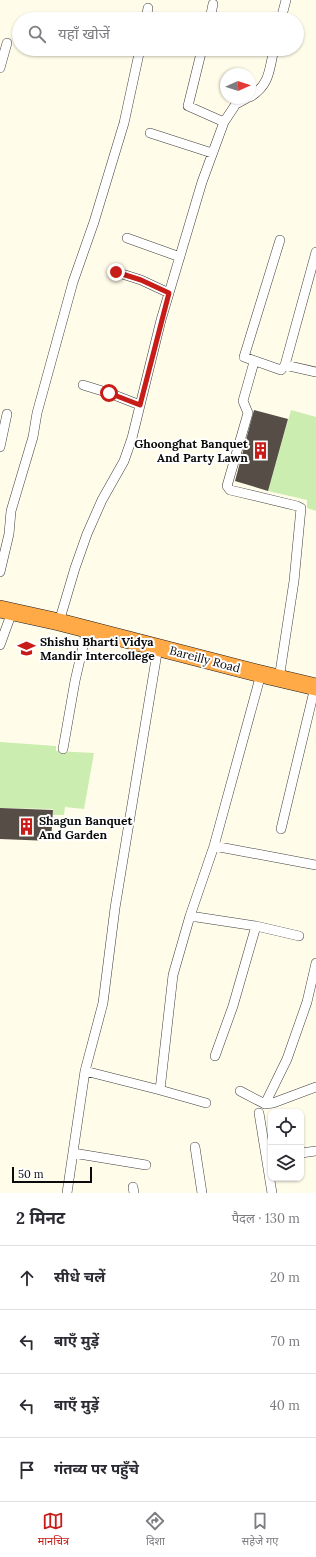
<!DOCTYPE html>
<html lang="hi">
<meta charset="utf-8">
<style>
body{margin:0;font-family:Lora,"Noto Sans Devanagari",serif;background:#f2f2f3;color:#2b2b33}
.controls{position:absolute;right:12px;bottom:12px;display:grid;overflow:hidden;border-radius:8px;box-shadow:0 1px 3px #0004}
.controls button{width:36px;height:36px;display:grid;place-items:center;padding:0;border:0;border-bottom:1px solid #e1e1e2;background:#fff;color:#2b2b33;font:20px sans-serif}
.compass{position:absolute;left:220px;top:68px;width:36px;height:36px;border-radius:50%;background:#fff;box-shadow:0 1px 3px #0004;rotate:87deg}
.scale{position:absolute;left:12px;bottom:10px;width:80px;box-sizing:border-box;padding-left:4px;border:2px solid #0b0b0b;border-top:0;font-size:11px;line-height:14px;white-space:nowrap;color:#0b0b0b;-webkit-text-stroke:3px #fff;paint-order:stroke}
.stop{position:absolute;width:12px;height:12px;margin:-9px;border:3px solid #c71c17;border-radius:50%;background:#fff}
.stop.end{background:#c71c17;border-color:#fff;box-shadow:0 1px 4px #0008}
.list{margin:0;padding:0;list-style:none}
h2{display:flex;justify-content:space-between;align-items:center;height:52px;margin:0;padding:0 16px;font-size:17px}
h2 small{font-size:13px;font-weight:400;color:#7c7c81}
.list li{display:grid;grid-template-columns:26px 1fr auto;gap:12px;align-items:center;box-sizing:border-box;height:64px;padding:0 16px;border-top:1px solid #e1e1e2}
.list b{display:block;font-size:15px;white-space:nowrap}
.list em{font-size:13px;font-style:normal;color:#7c7c81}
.icon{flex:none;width:22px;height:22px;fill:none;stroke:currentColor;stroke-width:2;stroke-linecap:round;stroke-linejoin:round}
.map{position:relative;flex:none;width:316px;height:1193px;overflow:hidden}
.search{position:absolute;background:#fff;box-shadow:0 1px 3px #0004;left:12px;right:12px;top:12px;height:44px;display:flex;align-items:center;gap:10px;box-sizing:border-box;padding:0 14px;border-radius:22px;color:#7c7c81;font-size:15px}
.sheet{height:308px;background:#fff}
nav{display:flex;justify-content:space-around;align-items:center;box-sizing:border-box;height:56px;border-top:1px solid #e1e1e2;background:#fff;font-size:11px;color:#7c7c81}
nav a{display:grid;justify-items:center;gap:2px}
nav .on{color:#c71c17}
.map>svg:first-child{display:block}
.green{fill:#cbedaf}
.building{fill:#554d46}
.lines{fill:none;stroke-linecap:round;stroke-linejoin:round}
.street-casing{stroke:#3e3e3e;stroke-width:10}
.highway-casing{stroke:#1c1c1c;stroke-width:18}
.street{stroke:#fff;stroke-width:9}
.highway{stroke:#ffa947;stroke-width:17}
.route{stroke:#c71c17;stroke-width:5}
.labels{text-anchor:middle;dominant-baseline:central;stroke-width:4;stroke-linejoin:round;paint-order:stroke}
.poi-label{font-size:12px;font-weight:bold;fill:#0b0b0b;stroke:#fff;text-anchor:start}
.street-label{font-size:12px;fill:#0b0b0b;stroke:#fff}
</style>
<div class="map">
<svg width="316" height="1193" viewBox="0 0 316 1193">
<rect width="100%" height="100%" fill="#fffce9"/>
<path class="green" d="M 291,410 L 316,417 L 316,511 L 307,508 L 307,500 L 268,491 Z
M 0,742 L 56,746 L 56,751 L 94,753 L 84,809 L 65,807 L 64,815 L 53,815 L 53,809 L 0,808 Z"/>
<path class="building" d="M 254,410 L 288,419 L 268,491 L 235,481 Z
M 0,808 L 53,810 L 51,841 L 0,839 Z"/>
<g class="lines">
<defs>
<path id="street" d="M 146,19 L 148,8
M 210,19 L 213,4
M 281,19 L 286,0
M 202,49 L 188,106 L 224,122
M 0,68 L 7,43
M 250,97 C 270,85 269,70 274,49
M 150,133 L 212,153
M 127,238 L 180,257
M 280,240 L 244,357 L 281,370 L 285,365
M 316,252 L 285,365 L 316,372
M 116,272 L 141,280 L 169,293
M 254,362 L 243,401 L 248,413 L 227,486 L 230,490 L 297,506 L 301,508 L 294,581 L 279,679
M 83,385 L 109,393 L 140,405
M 0,447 L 7,414
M 0,572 L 9,534 L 11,511 L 33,437 L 37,413 L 73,282 L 94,222 L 124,123 L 140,49
M 59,622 L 75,568 L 87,534 L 102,500 L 124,461 L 132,438 L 161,320 L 202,182 L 224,122 L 236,104 L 247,98
M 0,645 L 12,612
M 63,749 L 75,681 L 87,629
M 281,829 L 315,687
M 214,846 L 316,865
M 190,916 L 256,926 L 299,936
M 215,1056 L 233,1006 L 256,926
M 85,1071 L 160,1090
M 240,1091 L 265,1104 L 273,1103 L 316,1087
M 206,1103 L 160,1090 L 173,975 L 190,916 L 214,846 L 261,674
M 265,1104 L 287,1059 L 307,1002 L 316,963
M 259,1113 L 272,1193
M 195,1147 L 202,1193
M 73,1153 L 146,1165
M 301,1153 L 316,1151
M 133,1187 L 134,1193
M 67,1193 L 85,1071 L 103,1003 L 115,908 L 158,647"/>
<path id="highway" d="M 0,609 L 59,622 L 261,674 L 316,687"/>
</defs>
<use href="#street" class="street-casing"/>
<use href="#highway" class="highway-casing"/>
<use href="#street" class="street"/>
<use href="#highway" class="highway"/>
</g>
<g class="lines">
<path class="route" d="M 109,393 L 140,405 L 169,293 L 141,280 L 116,272"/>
</g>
<defs>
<symbol id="building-bare" viewBox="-9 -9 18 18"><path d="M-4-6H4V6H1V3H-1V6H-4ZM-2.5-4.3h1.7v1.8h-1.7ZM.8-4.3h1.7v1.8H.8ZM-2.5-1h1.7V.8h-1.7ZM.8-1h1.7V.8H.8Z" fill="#c71c17" stroke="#fff" stroke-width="2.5" paint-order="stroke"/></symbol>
<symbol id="school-bare" viewBox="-9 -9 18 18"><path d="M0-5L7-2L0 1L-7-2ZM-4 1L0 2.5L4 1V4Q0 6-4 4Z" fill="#c71c17" stroke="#fff" stroke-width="2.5" paint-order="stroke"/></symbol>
</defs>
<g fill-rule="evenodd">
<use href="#building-bare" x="248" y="438" width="25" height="25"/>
<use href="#school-bare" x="14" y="636" width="25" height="25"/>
<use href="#building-bare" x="14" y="814" width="25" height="25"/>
</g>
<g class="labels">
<g class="poi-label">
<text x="248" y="443" text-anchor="end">Ghoonghat Banquet<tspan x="248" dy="14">And Party Lawn</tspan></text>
<text x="40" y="641">Shishu Bharti Vidya<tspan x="40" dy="14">Mandir Intercollege</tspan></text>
<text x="39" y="820">Shagun Banquet<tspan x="39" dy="14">And Garden</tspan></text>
</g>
<g class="street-label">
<text transform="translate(205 659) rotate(15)">Bareilly Road</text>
</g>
</g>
</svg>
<div class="controls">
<button><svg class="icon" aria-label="locate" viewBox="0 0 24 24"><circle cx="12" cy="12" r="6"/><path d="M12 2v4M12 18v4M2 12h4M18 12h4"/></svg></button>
<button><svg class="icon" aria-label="layers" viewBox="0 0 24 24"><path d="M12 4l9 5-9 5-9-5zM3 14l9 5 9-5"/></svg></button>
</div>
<svg class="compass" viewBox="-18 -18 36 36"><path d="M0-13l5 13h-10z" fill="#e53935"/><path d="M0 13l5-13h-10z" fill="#7c7c81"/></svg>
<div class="scale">50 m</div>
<div class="stop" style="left:109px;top:393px"></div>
<div class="stop end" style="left:116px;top:272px"></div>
<div class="search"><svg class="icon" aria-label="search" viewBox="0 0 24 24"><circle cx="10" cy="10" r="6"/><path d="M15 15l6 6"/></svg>यहाँ खोजें</div>
</div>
<section class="sheet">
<h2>2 मिनट<small>पैदल · 130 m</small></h2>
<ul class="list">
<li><svg class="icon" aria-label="ahead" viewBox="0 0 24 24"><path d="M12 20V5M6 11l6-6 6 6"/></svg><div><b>सीधे चलें</b></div><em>20 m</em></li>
<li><svg class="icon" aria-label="left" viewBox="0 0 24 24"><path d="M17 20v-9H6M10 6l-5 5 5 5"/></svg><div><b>बाएँ मुड़ें</b></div><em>70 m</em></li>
<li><svg class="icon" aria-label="left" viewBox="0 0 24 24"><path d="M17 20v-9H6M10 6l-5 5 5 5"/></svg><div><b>बाएँ मुड़ें</b></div><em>40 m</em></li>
<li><svg class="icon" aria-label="arrive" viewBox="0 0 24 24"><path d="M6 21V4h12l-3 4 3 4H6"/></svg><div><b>गंतव्य पर पहुँचे</b></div></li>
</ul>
</section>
<nav>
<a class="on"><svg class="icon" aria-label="map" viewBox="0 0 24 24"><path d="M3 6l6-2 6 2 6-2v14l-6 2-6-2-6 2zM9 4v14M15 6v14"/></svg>मानचित्र</a>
<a><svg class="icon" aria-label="directions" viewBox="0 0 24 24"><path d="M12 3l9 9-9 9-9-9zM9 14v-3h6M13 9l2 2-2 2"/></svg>दिशा</a>
<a><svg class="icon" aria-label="saved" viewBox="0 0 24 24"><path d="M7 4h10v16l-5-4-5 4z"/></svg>सहेजे गए</a>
</nav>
